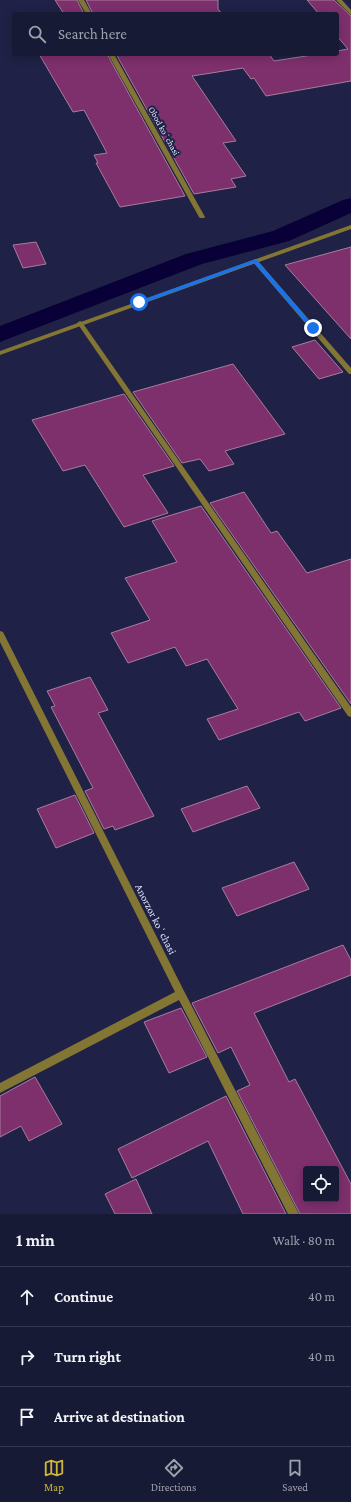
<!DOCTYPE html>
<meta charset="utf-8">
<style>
body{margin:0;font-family:"Crimson Pro",serif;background:#242740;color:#f1f3f6}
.controls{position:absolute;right:12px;bottom:12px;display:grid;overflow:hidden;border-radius:4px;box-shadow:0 2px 10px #0003}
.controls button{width:36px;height:36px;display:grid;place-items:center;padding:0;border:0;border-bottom:1px solid #36384f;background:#171a34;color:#f1f3f6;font:20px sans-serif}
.stop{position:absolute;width:12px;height:12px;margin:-9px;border:3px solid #1a73e8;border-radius:50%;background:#fff}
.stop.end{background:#1a73e8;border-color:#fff;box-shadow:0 1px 4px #0008}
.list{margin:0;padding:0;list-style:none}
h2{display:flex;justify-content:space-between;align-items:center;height:52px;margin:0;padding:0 16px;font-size:17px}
h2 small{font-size:13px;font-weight:400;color:#9ea1ac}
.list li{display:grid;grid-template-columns:26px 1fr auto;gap:12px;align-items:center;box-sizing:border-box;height:60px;padding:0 16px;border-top:1px solid #36384f}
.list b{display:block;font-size:15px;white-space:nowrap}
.list em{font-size:13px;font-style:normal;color:#9ea1ac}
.icon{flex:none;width:22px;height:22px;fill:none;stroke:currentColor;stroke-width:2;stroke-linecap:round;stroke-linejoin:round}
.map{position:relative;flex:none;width:351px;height:1214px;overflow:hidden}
.search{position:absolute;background:#171a34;box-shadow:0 2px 10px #0003;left:12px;right:12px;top:12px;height:44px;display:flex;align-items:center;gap:10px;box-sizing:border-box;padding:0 14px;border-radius:4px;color:#9ea1ac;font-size:15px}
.sheet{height:232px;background:#171a34}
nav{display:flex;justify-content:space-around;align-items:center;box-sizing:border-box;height:56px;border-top:1px solid #36384f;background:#171a34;font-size:11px;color:#9ea1ac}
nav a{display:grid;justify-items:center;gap:2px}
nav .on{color:#d1b736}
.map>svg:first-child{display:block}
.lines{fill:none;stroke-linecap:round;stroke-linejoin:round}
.canal{fill:#080036;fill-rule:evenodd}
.building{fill:#7e306d;stroke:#a77d9b;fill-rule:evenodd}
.service{fill:#837534;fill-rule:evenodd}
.minor{fill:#837534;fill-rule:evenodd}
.route{fill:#1a73e8}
.labels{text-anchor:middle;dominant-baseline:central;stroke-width:4;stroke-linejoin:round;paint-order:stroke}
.far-street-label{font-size:9px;fill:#dee3fb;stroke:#1f2246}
.street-label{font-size:11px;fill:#dee3fb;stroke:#1f2246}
</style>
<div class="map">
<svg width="351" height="1214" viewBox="0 0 351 1214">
<rect width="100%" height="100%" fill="#1f2246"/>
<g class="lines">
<path class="canal" d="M 351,198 L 351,213 L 289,241 L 202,264 L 0,342 L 0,326 L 186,254 L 273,231 L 343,200 Z"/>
</g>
<path class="building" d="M 55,0 L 77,0 L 84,14 L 64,14 Z
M 86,0 L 218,0 L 218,9 L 222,14 L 93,14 Z
M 307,0 L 334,0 L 351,16 L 351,81 L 266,96 L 254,78 L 251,79 L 243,68 L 192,76 L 236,141 L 223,143 L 246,176 L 231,179 L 236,187 L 194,194 L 116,54 L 269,54 L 274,61 L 319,54 L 337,54 L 337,51 L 348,49 L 337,36 L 337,14 L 319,14 Z
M 39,54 L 107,54 L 185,196 L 120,207 L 96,163 L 98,163 L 94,155 L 107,153 L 84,110 L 73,112 Z
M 36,242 L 46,264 L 23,268 L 13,245 Z
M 351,247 L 351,339 L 285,265 Z
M 315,340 L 343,372 L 319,379 L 292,347 Z
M 233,364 L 285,434 L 225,451 L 234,464 L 209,471 L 200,459 L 182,463 L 133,392 Z
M 124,394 L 174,466 L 143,475 L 168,513 L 124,527 L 85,465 L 63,471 L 32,420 Z
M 244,492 L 271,533 L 277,531 L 307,573 L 351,559 L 351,704 L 210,503 Z
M 201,506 L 341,708 L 305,721 L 299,712 L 219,740 L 207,719 L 238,709 L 207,659 L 186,666 L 175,647 L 128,663 L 111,633 L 150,620 L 125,578 L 177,562 L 152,521 Z
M 90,677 L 108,710 L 98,713 L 154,816 L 115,830 L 113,826 L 104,829 L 85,791 L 93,788 L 51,707 L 55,706 L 47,691 Z
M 247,786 L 260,808 L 193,832 L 181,809 Z
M 75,795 L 94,833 L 56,848 L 37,809 Z
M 294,862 L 309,889 L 237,916 L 222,888 Z
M 343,945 L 351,960 L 351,975 L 254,1013 L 289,1082 L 295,1079 L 351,1184 L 351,1214 L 300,1214 L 237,1091 L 250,1085 L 231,1047 L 218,1053 L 192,1003 ZM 306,1169 L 336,1169 L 336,1199 L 306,1199 Z
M 181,1008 L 207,1057 L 169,1073 L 144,1022 Z
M 35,1077 L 62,1124 L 29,1141 L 21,1126 L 0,1137 L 0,1096 Z
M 226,1096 L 286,1214 L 243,1214 L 208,1141 L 132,1178 L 118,1149 Z
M 136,1179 L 152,1214 L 115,1214 L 105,1194 Z"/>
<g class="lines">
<path class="service" d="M 255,259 L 257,260 L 351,368 L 351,374 L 349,374 L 253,262 L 252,261 Z
M 80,321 L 82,322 L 351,707 L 351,717 L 348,716 L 77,323 Z"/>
<path class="minor" d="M 78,0 L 84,0 L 92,14 L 86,14 Z
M 336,0 L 342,0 L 351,10 L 351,15 Z
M 108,54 L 114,54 L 205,217 L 204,218 L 200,218 L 199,217 Z
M 351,225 L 351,229 L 0,355 L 0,351 Z
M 0,631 L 3,632 L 4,634 L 184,991 L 299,1214 L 288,1214 L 179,1000 L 0,1093 L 0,1083 L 175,992 L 0,642 Z"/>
</g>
<path class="route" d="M 253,260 L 257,260 L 315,327 L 315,329 L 311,329 L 254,263 L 141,304 L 136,302 Z"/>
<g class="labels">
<g class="far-street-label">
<text transform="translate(164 131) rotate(61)">Obod koʻchasi</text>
</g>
<g class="street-label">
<text transform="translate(156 919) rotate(63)">Anorzor koʻchasi</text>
</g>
</g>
</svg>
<div class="controls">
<button><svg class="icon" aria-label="locate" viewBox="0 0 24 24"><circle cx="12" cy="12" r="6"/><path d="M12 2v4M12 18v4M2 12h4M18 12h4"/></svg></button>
</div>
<div class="stop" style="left:139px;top:302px"></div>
<div class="stop end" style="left:313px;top:328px"></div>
<div class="search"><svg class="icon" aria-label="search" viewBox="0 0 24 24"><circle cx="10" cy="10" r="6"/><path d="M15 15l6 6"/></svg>Search here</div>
</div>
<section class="sheet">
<h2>1 min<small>Walk · 80 m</small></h2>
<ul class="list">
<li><svg class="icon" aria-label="ahead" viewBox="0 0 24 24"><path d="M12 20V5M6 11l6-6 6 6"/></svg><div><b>Continue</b></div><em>40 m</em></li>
<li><svg class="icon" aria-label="right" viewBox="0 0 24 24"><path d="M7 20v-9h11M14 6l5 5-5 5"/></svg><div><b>Turn right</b></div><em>40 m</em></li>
<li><svg class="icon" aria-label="arrive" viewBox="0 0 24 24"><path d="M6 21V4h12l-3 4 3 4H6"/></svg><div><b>Arrive at destination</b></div></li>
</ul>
</section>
<nav>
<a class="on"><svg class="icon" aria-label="map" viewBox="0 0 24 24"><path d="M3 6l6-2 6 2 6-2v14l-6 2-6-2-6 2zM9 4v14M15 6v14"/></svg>Map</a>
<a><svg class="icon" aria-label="directions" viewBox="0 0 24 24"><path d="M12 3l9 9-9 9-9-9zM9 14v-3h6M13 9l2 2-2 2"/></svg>Directions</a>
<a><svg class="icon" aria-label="saved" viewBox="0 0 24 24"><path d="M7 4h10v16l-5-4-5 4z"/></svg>Saved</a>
</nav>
